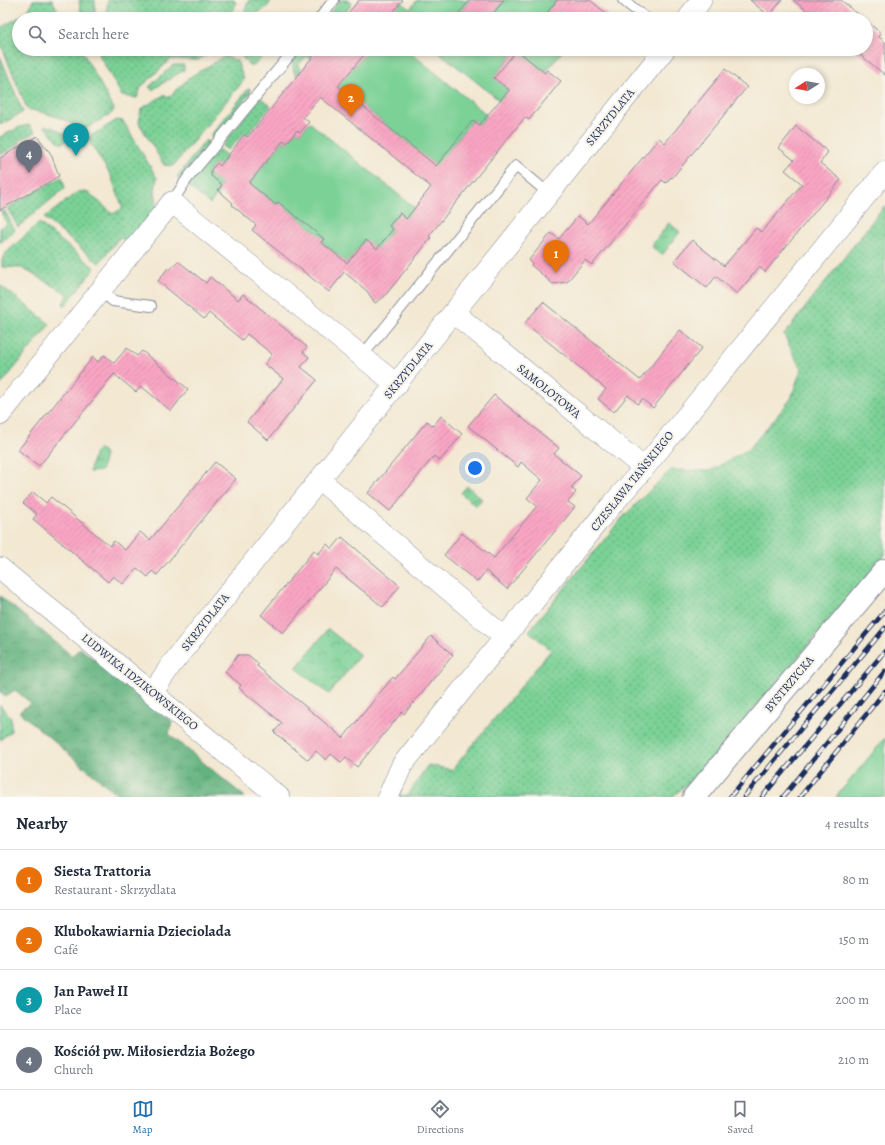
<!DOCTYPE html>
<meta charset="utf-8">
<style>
body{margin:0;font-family:Alegreya,serif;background:#f6f6f7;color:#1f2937}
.compass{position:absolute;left:789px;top:68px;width:36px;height:36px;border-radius:50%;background:#fff;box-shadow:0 2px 6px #0003;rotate:259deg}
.you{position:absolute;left:475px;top:468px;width:14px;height:14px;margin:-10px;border:3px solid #fff;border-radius:50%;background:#1a73e8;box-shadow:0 0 0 6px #1a73e833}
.badge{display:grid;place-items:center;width:26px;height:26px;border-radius:50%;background:#1f6fb2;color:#fff;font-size:13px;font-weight:700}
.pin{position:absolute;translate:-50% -33px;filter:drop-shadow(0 1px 2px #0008)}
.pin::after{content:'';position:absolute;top:21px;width:14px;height:12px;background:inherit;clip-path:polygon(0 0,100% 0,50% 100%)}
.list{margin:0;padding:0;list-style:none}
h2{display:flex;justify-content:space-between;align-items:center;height:52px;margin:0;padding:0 16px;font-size:17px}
h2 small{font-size:13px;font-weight:400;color:#747a83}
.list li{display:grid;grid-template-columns:26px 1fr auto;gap:12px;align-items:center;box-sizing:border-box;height:60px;padding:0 16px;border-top:1px solid #e0e1e3}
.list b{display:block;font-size:15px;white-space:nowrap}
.list p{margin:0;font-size:13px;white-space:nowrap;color:#747a83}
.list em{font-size:13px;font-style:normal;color:#747a83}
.icon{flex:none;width:22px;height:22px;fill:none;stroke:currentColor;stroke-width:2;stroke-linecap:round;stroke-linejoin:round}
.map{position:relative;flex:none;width:885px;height:797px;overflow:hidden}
.search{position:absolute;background:#fff;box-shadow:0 2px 6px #0003;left:12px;right:12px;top:12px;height:44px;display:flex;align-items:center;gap:10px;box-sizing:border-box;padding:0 14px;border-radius:22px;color:#747a83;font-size:15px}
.sheet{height:292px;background:#fff}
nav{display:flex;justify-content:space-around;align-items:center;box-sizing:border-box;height:56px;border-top:1px solid #e0e1e3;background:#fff;font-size:11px;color:#747a83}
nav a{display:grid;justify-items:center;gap:2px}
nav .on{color:#1f6fb2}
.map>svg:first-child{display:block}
.grass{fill:url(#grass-dots);stroke:#4b807a}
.forest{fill:url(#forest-crowns);stroke:#40716e}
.park{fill:url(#park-crowns);stroke:#4b807a}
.garden{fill:#7bd196;stroke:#4b807a}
.building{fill:url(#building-hatch);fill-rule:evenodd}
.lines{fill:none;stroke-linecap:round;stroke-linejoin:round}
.lane-casing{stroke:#878c98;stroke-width:12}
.street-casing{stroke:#878c98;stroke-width:22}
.secondary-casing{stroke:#878c98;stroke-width:24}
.lane{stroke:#fff;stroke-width:10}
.street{stroke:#fff;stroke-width:21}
.secondary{stroke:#fff;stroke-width:22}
.rail-casing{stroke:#1b2f5e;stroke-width:4.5}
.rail{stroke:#f7f3e8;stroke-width:3;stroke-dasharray:9;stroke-linecap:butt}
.labels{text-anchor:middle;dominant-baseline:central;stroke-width:4;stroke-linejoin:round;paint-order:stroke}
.street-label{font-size:12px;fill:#1b2f5e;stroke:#f7f3e8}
</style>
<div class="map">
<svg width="885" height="797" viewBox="0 0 885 797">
<defs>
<pattern id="grass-dots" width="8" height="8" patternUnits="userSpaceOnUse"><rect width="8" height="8" fill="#7bd196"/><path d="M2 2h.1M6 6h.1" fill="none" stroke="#64aa7e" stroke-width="1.8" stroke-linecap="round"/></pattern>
<pattern id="forest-crowns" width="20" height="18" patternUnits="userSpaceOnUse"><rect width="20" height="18" fill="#64b37f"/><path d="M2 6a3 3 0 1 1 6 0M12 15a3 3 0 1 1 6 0" fill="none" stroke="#52926b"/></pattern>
<pattern id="park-crowns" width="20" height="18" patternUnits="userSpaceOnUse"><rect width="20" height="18" fill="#7bd196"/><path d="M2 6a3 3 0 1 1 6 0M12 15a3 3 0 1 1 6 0" fill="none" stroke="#64aa7e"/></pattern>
<pattern id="building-hatch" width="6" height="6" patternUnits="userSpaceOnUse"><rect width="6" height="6" fill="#f9a6c3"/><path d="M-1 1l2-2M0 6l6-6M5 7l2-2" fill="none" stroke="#d58faa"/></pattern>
</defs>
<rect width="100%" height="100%" fill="#f7f3e8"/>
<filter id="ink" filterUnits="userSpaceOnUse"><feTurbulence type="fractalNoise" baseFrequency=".025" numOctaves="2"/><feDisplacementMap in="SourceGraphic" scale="8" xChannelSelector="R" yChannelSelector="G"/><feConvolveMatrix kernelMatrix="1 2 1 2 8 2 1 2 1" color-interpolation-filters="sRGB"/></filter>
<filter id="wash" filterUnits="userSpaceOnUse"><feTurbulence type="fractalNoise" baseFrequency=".012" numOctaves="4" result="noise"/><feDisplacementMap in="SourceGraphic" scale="16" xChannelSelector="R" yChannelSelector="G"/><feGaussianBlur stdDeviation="0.9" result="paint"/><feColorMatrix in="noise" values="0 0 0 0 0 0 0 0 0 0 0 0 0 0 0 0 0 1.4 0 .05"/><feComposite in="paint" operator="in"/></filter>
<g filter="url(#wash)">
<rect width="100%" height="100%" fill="#f3e8d2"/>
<path class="grass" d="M 33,0 L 52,0 L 63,19 L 19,19 L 19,49 L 81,49 L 114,109 L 112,113 L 82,131 C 66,118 47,113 27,109 L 0,42 L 0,28 L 28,12 Z
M 79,0 L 95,0 L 95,19 L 82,19 Z
M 108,0 L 234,0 L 236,4 L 230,19 L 105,19 Z
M 249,0 L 271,0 C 268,9 260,12 252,16 L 244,13 Z
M 340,0 L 347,0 L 352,4 L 340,19 L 325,19 Z
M 99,49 L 215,49 L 198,60 L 171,59 L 141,87 L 137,98 L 122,96 L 98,53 Z
M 236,49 L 247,49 L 260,52 L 269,49 L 254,66 L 249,65 Z
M 300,49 L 314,49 L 310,58 L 306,56 L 298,65 L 301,69 L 296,75 C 290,67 293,56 300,49 Z
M 0,56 L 23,112 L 0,125 Z
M 225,56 L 237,61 L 244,80 L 173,166 L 164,165 L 139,123 L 141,109 L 164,95 L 168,98 L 190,77 Z
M 173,65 L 184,65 L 184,70 L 152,90 L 149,87 Z
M 249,88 L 251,92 L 213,139 L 210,136 Z
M 260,97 L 271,106 L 247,135 L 245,133 L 228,150 L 222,146 Z
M 117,120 L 123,121 L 157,178 L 155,190 L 157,208 L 129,245 L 120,237 L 99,263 L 44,218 L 79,191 L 89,193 L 113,214 L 123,208 L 111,176 L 87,138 Z
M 29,125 L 35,132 L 19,140 L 20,143 L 0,155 L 0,137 L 20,127 Z
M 44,126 L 52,127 L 71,137 L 61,144 Z
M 206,140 L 209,143 L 180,180 L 177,177 Z
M 218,149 L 227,156 L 220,166 L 217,163 L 208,173 L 222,185 L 218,190 L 219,192 L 210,204 L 188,186 Z
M 62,177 L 65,188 L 18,227 L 7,208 Z
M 885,205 L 885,555 L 699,774 L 672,797 L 393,797 L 394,794 L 407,796 L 428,765 L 452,770 L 551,650 L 529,631 L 623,517 L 671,470 L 710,471 L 749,449 L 791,399 L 801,369 L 784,335 Z
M 4,210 L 15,230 L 0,243 L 0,228 L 7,224 L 1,212 Z
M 39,223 L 95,268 L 65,306 L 63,304 L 68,294 L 22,268 L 2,267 L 2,260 L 5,254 Z
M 0,285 L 50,324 L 0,386 Z
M 0,705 L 11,718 L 11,731 L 0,740 Z"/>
<path class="forest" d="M 0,596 L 72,656 L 80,648 L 172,721 L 169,734 L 245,797 L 120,797 L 19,712 L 31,703 L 15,690 L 6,696 L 0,692 Z"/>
<path class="park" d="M 669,223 L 680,232 L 662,255 L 651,246 Z
M 99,449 L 103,451 L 105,455 L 101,471 L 89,472 L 95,452 Z
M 467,486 L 482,499 L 476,506 L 461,493 Z
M 328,629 L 360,655 L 329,694 L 296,668 Z"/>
<path class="garden" d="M 417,0 L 470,0 L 455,19 L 398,19 L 384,8 L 385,6 L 392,13 L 401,2 L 410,9 Z
M 504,0 L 557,0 L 542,19 L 489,19 Z
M 369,49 L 406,49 L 487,115 L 479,125 L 473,120 L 450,148 L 442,171 L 332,81 L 352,69 Z
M 435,49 L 564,49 L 545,73 L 516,50 L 494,78 L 509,90 L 502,99 L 513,111 Z
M 309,122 L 415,208 L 406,219 L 399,213 L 389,226 L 393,229 L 385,239 L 380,251 L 365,240 L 347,263 L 321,242 L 324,239 L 278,202 L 276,205 L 249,183 L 284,140 L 287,143 L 297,130 L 300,133 Z
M 885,738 L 885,797 L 836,797 Z"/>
<g id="blocks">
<path class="building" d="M 359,0 L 403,0 L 387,19 L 343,19 Z
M 470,0 L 504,0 L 489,19 L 454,19 Z
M 557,0 L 590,0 L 613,19 L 542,19 Z
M 750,0 L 782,0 L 769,16 Z
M 793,0 L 841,0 L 864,19 L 817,19 Z
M 866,21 L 881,33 L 879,37 L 885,42 L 885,75 L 853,49 L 866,49 Z
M 319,49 L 369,49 L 338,86 L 436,166 L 473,120 L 479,125 L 509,90 L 494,78 L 517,50 L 545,73 L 547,70 L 561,81 L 529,120 L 525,117 L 429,236 L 431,238 L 384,297 L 375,303 L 367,291 L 344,272 L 329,292 L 252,230 L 256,225 L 232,205 L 233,203 L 218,190 L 222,185 L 211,176 L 211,170 L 217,163 L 220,166 L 244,135 L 248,137 ZM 320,97 L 431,187 L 406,219 L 400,213 L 389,226 L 393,229 L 377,249 L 366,240 L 347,263 L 321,242 L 324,239 L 307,225 L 278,202 L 276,205 L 249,183 L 284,140 L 287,143 L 297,130 L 300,133 L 309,122 L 303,117 Z
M 725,69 L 747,87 L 672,178 L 671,177 L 666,183 L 662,180 L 592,265 L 585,260 L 567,282 L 553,284 L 531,265 L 532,263 L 529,260 L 551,233 L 559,239 L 578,216 L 588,224 L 659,138 L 665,143 Z
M 796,126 L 828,152 L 820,163 L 841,180 L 765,272 L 759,267 L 737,294 L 716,276 L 707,288 L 674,261 L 692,240 L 724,266 L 756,228 L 762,232 L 802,184 L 785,170 L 794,160 L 779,148 Z
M 37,136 L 51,154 L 59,176 L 0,210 L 0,158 Z
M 178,261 L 206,283 L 210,277 L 238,300 L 243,294 L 307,347 L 303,352 L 309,357 L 301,367 L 317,380 L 268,440 L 247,422 L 283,379 L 265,364 L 272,354 L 247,334 L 242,340 L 209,313 L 204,319 L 158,281 L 168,268 L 170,270 Z
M 543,302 L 640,380 L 680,330 L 702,348 L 653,408 L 642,399 L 638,404 L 628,395 L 614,412 L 598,399 L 606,389 L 525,323 Z
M 127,348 L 137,356 L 142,351 L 188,389 L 171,411 L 141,386 L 136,392 L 114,374 L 39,466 L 18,450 L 93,357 L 98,362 L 104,355 L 114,363 Z
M 494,395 L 559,448 L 554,454 L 581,476 L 571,488 L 576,492 L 568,502 L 575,507 L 507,589 L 486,571 L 477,582 L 444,555 L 462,533 L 494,558 L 537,506 L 527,498 L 542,480 L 521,462 L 518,467 L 468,426 Z
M 441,416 L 462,434 L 440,461 L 434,456 L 390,511 L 368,493 L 427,421 L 433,426 Z
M 215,462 L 236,479 L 157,575 L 152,571 L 148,577 L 137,568 L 123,584 L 113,576 L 108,582 L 33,519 L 37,514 L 23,503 L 33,492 L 46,503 L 51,497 L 110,546 L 114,541 L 125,550 L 140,532 L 150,540 Z
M 342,537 L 400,586 L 383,607 L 336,569 L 283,633 L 261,615 L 314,550 L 318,554 L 327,544 L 332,549 Z
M 431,636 L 453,655 L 404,714 L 402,712 L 357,767 L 346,757 L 341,762 L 331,754 L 326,760 L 316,751 L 308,760 L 274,732 L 282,723 L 239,688 L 241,685 L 225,672 L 238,655 L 248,655 L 259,664 L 257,666 L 343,738 L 393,677 L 395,679 Z"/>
</g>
</g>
<g filter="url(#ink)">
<use href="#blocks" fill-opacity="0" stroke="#878c98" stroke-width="1"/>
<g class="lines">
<defs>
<path id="lane" d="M 623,0 L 647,19
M 319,19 L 334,0
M 172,202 L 187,179 L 295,49
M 99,290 L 113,301 L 151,306
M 362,356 L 516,166 L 548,193"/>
<path id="street" d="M 688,19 L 701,0
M 454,313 L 644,468
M 0,415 L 172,202 L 397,385
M 320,480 L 505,638
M 0,568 L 279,797
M 153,692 L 171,665 L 283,525 L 665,49
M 388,797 L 402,765 L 604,514 L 644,468 L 885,172"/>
<path id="secondary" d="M 694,797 L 885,570"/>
</defs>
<use href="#lane" class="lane-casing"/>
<use href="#street" class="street-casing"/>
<use href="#secondary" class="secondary-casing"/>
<use href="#lane" class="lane"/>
<use href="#street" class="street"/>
<use href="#secondary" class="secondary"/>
<defs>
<path id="rail" d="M 730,797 L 885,611
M 744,797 L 885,628
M 762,797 L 885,651
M 783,797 L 885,671
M 800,797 L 885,691"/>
</defs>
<use href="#rail" class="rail-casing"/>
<use href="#rail" class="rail"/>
</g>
</g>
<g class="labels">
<g class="street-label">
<text transform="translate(610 117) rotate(-51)">SKRZYDLATA</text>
<text transform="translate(408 370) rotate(-51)">SKRZYDLATA</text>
<text transform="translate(549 391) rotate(39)">SAMOLOTOWA</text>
<text transform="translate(632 481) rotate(-51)">CZESŁAWA TAŃSKIEGO</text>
<text transform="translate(205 622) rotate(-52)">SKRZYDLATA</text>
<text transform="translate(140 682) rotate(39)">LUDWIKA IDZIKOWSKIEGO</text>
<text transform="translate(789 684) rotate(-50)">BYSTRZYCKA</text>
</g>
</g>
</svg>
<svg class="compass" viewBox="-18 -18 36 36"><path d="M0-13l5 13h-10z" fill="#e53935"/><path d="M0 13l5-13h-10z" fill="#747a83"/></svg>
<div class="you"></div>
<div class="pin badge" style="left:556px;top:273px;background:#e8710a">1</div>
<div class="pin badge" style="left:351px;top:117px;background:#e8710a">2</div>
<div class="pin badge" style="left:76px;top:156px;background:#0f9aa8">3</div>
<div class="pin badge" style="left:29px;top:173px;background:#6b7280">4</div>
<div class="search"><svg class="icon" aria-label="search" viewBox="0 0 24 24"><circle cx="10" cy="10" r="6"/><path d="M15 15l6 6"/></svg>Search here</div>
</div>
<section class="sheet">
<h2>Nearby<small>4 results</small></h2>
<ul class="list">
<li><span class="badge" style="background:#e8710a">1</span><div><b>Siesta Trattoria</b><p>Restaurant · Skrzydlata</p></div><em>80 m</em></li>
<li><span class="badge" style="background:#e8710a">2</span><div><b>Klubokawiarnia Dzieciolada</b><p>Café</p></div><em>150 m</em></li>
<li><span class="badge" style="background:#0f9aa8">3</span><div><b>Jan Paweł II</b><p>Place</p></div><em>200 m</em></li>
<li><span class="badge" style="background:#6b7280">4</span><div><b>Kościół pw. Miłosierdzia Bożego</b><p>Church</p></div><em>210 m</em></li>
</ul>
</section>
<nav>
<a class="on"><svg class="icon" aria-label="map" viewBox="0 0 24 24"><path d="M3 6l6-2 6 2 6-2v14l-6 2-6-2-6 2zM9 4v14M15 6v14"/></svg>Map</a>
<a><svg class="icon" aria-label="directions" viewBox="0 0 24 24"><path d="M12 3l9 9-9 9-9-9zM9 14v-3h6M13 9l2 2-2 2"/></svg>Directions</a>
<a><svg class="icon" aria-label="saved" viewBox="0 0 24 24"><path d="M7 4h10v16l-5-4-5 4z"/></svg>Saved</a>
</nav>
